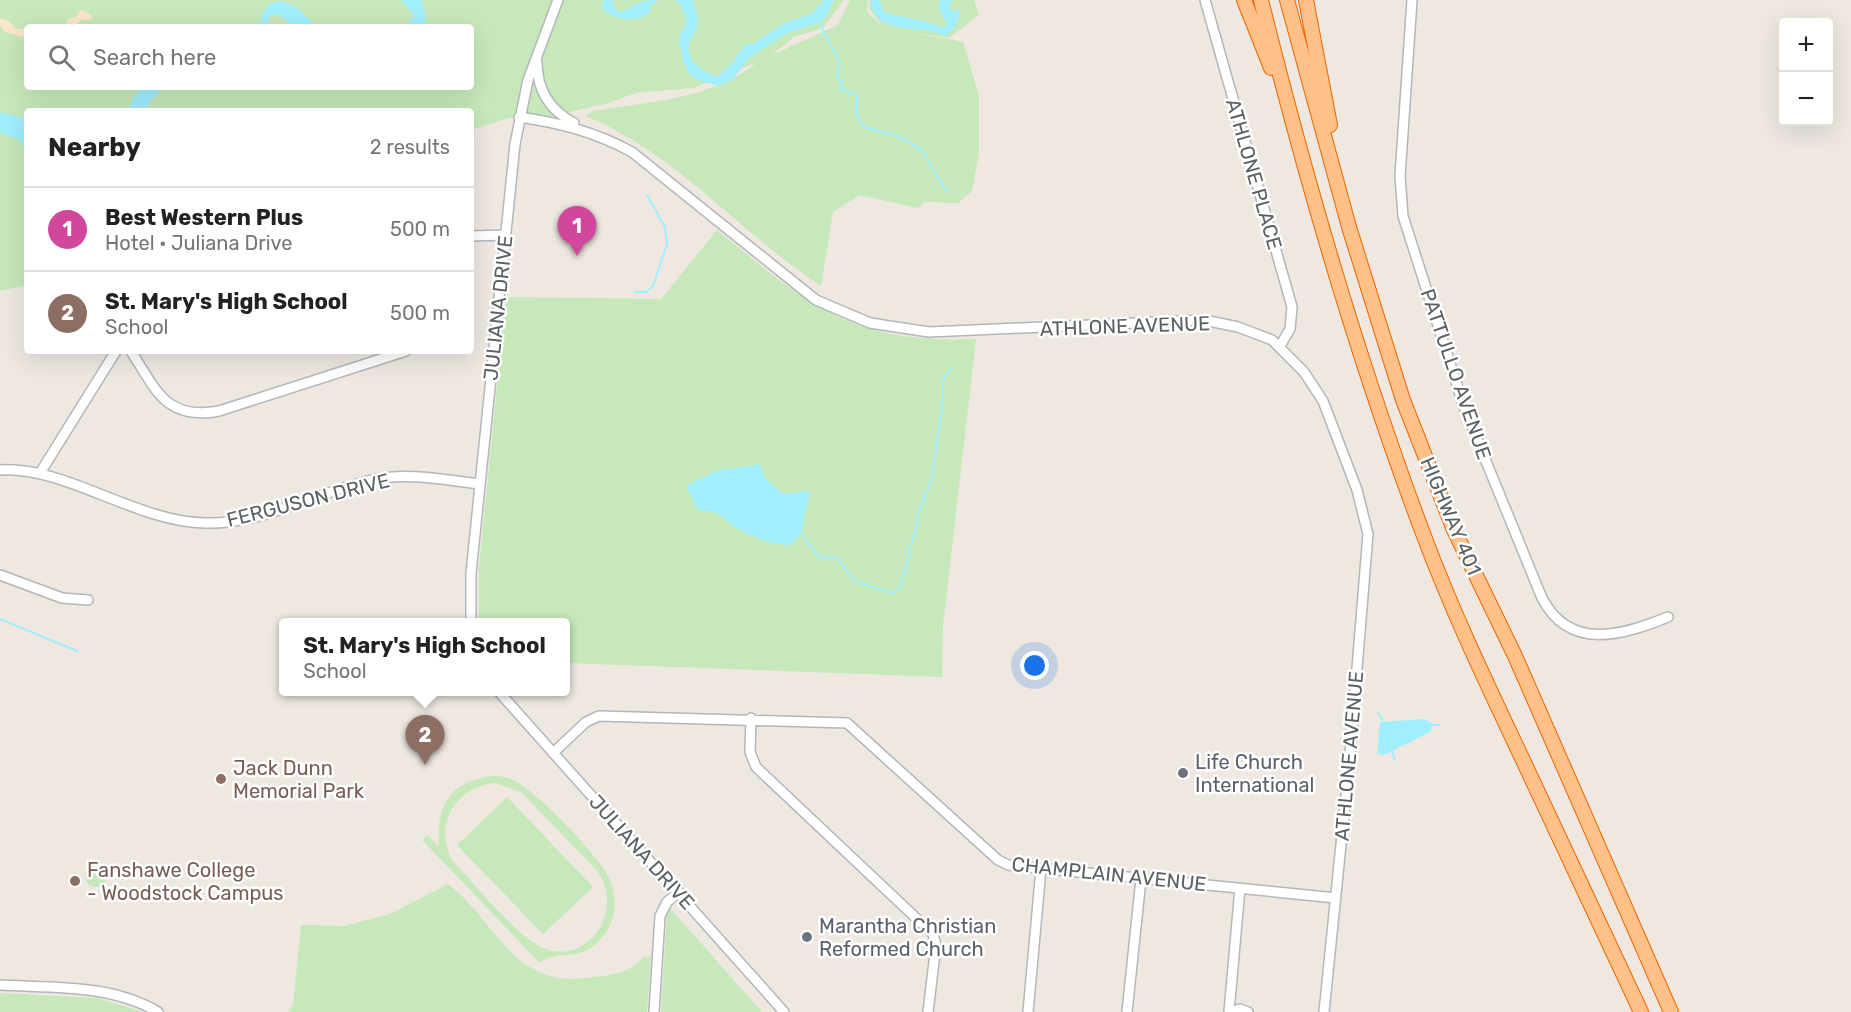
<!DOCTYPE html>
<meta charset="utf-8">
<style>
body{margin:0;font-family:Rubik,sans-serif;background:#f6f6f6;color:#222}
.controls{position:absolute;right:18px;top:18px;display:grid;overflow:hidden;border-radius:6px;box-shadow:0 6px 24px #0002}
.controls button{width:54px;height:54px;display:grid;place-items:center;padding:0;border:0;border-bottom:2px solid #e0e0e0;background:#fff;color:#222;font:30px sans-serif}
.you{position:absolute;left:1035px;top:666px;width:21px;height:21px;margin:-15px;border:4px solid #fff;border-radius:50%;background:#1a73e8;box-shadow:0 0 0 9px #1a73e833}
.badge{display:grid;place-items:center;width:39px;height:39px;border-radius:50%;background:#b45309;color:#fff;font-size:20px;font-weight:700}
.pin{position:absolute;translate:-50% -50px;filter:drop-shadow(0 2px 3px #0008)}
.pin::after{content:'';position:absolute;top:32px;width:21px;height:18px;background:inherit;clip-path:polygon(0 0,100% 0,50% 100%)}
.popup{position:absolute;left:279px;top:618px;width:291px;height:78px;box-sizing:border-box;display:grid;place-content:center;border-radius:6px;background:#fff;filter:drop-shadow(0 2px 4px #0005);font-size:20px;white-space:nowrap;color:#767676}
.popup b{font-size:22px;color:#222}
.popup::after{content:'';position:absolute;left:50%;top:100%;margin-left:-12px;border:12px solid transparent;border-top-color:#fff}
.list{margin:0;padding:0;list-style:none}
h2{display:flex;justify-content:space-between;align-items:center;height:78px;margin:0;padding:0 24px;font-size:26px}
h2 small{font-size:20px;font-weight:400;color:#767676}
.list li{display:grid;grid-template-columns:39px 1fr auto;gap:18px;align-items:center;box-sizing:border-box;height:84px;padding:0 24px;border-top:2px solid #e0e0e0}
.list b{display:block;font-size:22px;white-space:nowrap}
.list p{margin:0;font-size:20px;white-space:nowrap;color:#767676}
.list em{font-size:20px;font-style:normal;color:#767676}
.icon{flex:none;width:33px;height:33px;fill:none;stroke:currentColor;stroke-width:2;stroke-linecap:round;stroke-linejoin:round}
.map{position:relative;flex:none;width:1851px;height:1012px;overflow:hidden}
.search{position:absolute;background:#fff;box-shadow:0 6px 24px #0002;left:24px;top:24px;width:450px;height:66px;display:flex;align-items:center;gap:15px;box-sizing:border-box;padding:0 21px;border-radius:6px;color:#767676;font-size:22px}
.panel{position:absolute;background:#fff;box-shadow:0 6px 24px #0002;left:24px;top:108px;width:450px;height:246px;border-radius:6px}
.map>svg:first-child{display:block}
.green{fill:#c7e8bb;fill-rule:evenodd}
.sand{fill:#fde5cd}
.water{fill:#a0eeff}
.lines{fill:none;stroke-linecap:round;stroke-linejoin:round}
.stream{stroke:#a0eeff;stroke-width:2}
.minor-casing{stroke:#b2b7ba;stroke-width:12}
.highway-casing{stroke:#ef6600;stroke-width:16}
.minor{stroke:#fff;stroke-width:9}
.highway{stroke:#ffc187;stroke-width:14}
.worship-dot{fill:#6b7280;stroke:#fff;stroke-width:2}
.education-dot{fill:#8d6e63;stroke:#fff;stroke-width:2}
.labels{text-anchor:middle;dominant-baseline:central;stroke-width:5;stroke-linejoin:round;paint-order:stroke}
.street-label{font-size:20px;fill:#5a6164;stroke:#fff}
.worship-label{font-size:20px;fill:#5b616d;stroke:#fff;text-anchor:start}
.education-label{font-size:20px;fill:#785e54;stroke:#fff;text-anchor:start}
</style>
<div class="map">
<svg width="1851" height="1012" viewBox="0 0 1851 1012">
<rect width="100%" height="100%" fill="#eee8e1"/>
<path class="green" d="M 0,0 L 844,0 L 823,28 L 794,37 L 772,55 L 838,25 L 850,0 L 868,0 L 867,12 L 884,28 L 869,9 L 870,0 L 974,0 L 979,15 L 949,38 L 909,32 L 963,42 L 979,96 L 979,152 L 972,191 L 958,203 L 925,202 L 918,208 L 859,195 L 833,212 L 821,286 C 740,233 677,154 586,116 L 593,111 C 647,102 714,99 757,62 L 693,88 L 636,93 L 608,103 L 544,118 L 509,118 L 471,130 L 471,111 L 27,111 L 27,285 L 0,291 ZM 27,27 L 471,27 L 471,87 L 27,87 Z
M 717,230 C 810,306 850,344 976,339 L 943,626 L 942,677 L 566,663 L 566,622 L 479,622 L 479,568 L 506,297 L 661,299 Z
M 491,776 C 500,776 509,777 517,782 C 538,793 600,857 609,878 C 616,893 617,912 609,927 C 586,969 559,946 540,963 L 422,840 L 427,835 L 439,846 C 436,807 449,782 491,776 ZM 495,783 L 521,792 L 598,872 C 625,913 587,966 543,948 C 518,938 473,882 453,861 C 432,825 456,787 495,783 Z
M 507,797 L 593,887 L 543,934 L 457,845 Z
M85 876a11 11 0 1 1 22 0a11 11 0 1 1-22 0Z
M 448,884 C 502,926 510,990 595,977 C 618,974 626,974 644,957 L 651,957 L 647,1012 L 288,1012 L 293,1005 L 301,925 L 345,926 L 390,914 Z
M 670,908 L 762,1012 L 661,1012 L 667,914 Z
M 0,993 L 97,998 L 143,1012 L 0,1012 Z"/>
<path class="sand" d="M 80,10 L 91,14 L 92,19 L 81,20 L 74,27 L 67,26 L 66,19 L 76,17 Z
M 0,18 L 9,21 L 16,29 L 25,29 L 23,37 L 5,32 L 0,25 Z"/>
<path class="water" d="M 401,0 L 421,0 L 425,12 L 425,27 L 401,27 L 411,21 L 414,15 Z
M 603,0 L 614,0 L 612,4 L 619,12 C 639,7 632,0 658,0 L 649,7 L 650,12 C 635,24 616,19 602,9 Z
M 673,0 L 692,0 C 695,7 698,15 698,23 C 697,29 693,35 690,40 C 683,57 702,75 718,76 L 733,62 L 746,44 L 753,44 L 785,23 L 812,14 L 824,0 L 834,0 L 826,17 L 817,23 L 785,34 L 750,57 L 732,80 L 719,86 L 698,80 L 689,73 L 683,61 L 679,38 L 687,22 L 680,3 Z
M 871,0 L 879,0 L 885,13 L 924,21 L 944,28 L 947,24 L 939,8 L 940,0 L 952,0 L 949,8 L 956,12 L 958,9 L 960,11 C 959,21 955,30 946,36 C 939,35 934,31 927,30 C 906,28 872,30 871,0 Z
M 280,1 L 296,7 L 317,27 L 294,27 L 278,14 L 270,15 L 266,27 L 259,27 C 263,13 264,5 280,1 Z
M 142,87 L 164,87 L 149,103 L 146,111 L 129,111 L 132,100 Z
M 0,112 L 27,119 L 27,151 L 19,140 L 0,132 Z
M 760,464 L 765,478 L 783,494 L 810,491 L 801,533 L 791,545 C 776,546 753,537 740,530 C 720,520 727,512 698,510 L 686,486 L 716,471 Z
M 1425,719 L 1433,724 L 1430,732 L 1384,755 L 1377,754 L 1380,722 Z"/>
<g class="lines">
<path class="stream" d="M 817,19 L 840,63 L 837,78 L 842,81 L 840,88 L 858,96 L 856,111 L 860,122 L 867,128 L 897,136 L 921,149 L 947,192
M 634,292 L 646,292 L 653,286 L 667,244 L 665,227 L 647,195
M 801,533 L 819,557 L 837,558 L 855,582 L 893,593 L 901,586 L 921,507 L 932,478 L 943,399 L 943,380 L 952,368
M 0,619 L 77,651
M 1378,713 L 1383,720
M 1433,725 L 1439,725
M 1392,751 L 1395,760"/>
<defs>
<path id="minor" d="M 1205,0 L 1292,307 L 1290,329 L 1280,346
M 1412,0 L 1400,176 L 1403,216 L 1465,410 L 1542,598 C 1570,652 1623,635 1668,617
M 537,62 C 537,90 549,110 574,123
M 519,117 C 561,123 595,132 632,152 L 816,300 L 870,323 L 929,332 L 1204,320 L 1238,327 L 1272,340 L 1304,372 L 1323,401 L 1357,490 L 1368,534 L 1349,766 L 1324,1012
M 471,236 L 505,235
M 131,351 C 156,390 166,421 219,411 L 406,351
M 0,470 C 66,466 136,522 205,523 C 262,525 317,492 372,480 C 407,472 445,480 480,484
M 40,473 L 116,351
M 0,575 L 62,598 L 88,600
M 471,622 L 471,573 L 515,144 L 528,80 L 558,0
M 499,692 L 784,1012
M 751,718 L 750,752 L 756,767 L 933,934 L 936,945 L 928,1012
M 553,753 L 586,722 L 599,716 L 847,723 L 998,860 L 1008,865 L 1336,898
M 0,985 C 53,988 111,984 158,1012
M 654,1012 L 660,916 L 667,902 L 679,892
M 1028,1012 L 1041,869
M 1127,1012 L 1141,879
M 1229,1012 L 1240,888
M 1232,1012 L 1240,1009 L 1248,1012"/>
<path id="highway" d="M 1244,0 L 1271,68
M 1261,0 C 1306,181 1358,362 1424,536 C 1452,611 1487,684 1521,756 C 1561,841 1601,927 1641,1012
M 1287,0 L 1349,227 L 1403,400 L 1454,530 L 1515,656 L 1671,1012
M 1306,0 L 1330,125"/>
</defs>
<use href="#minor" class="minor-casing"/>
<use href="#highway" class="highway-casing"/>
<use href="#minor" class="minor"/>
<use href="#highway" class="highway"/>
</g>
<g class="worship-dot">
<circle cx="1183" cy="773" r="6"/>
<circle cx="807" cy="937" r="6"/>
</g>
<g class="education-dot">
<circle cx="221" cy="779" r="6"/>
<circle cx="75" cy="881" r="6"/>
</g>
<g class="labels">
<g class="street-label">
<text transform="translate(1254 174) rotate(74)">ATHLONE PLACE</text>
<text transform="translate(498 308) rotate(-84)">JULIANA DRIVE</text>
<text transform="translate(1125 326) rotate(-2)">ATHLONE AVENUE</text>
<text transform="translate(1456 374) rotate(71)">PATTULLO AVENUE</text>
<text transform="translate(308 500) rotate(-14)">FERGUSON DRIVE</text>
<text transform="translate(1451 516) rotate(67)">HIGHWAY 401</text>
<text transform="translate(1349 756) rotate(-85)">ATHLONE AVENUE</text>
<text transform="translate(642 852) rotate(48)">JULIANA DRIVE</text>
<text transform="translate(1109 874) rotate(6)">CHAMPLAIN AVENUE</text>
</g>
<g class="worship-label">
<text x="1195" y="762">Life Church<tspan x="1195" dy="23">International</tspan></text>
<text x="819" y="926">Marantha Christian<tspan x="819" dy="23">Reformed Church</tspan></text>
</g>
<g class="education-label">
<text x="233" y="768">Jack Dunn<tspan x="233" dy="23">Memorial Park</tspan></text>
<text x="87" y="870">Fanshawe College<tspan x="87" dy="23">- Woodstock Campus</tspan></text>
</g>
</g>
</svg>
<div class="controls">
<button>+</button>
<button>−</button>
</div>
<div class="you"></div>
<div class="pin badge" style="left:577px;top:256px;background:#d1479c">1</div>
<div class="pin badge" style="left:425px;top:765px;background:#8d6e63">2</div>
<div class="popup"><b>St. Mary's High School</b>School</div>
<div class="search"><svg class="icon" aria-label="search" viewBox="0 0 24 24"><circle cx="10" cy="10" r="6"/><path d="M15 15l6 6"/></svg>Search here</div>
<section class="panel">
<h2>Nearby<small>2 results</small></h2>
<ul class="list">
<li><span class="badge" style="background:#d1479c">1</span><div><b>Best Western Plus</b><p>Hotel · Juliana Drive</p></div><em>500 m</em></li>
<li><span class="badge" style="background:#8d6e63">2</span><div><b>St. Mary's High School</b><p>School</p></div><em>500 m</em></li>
</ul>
</section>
</div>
